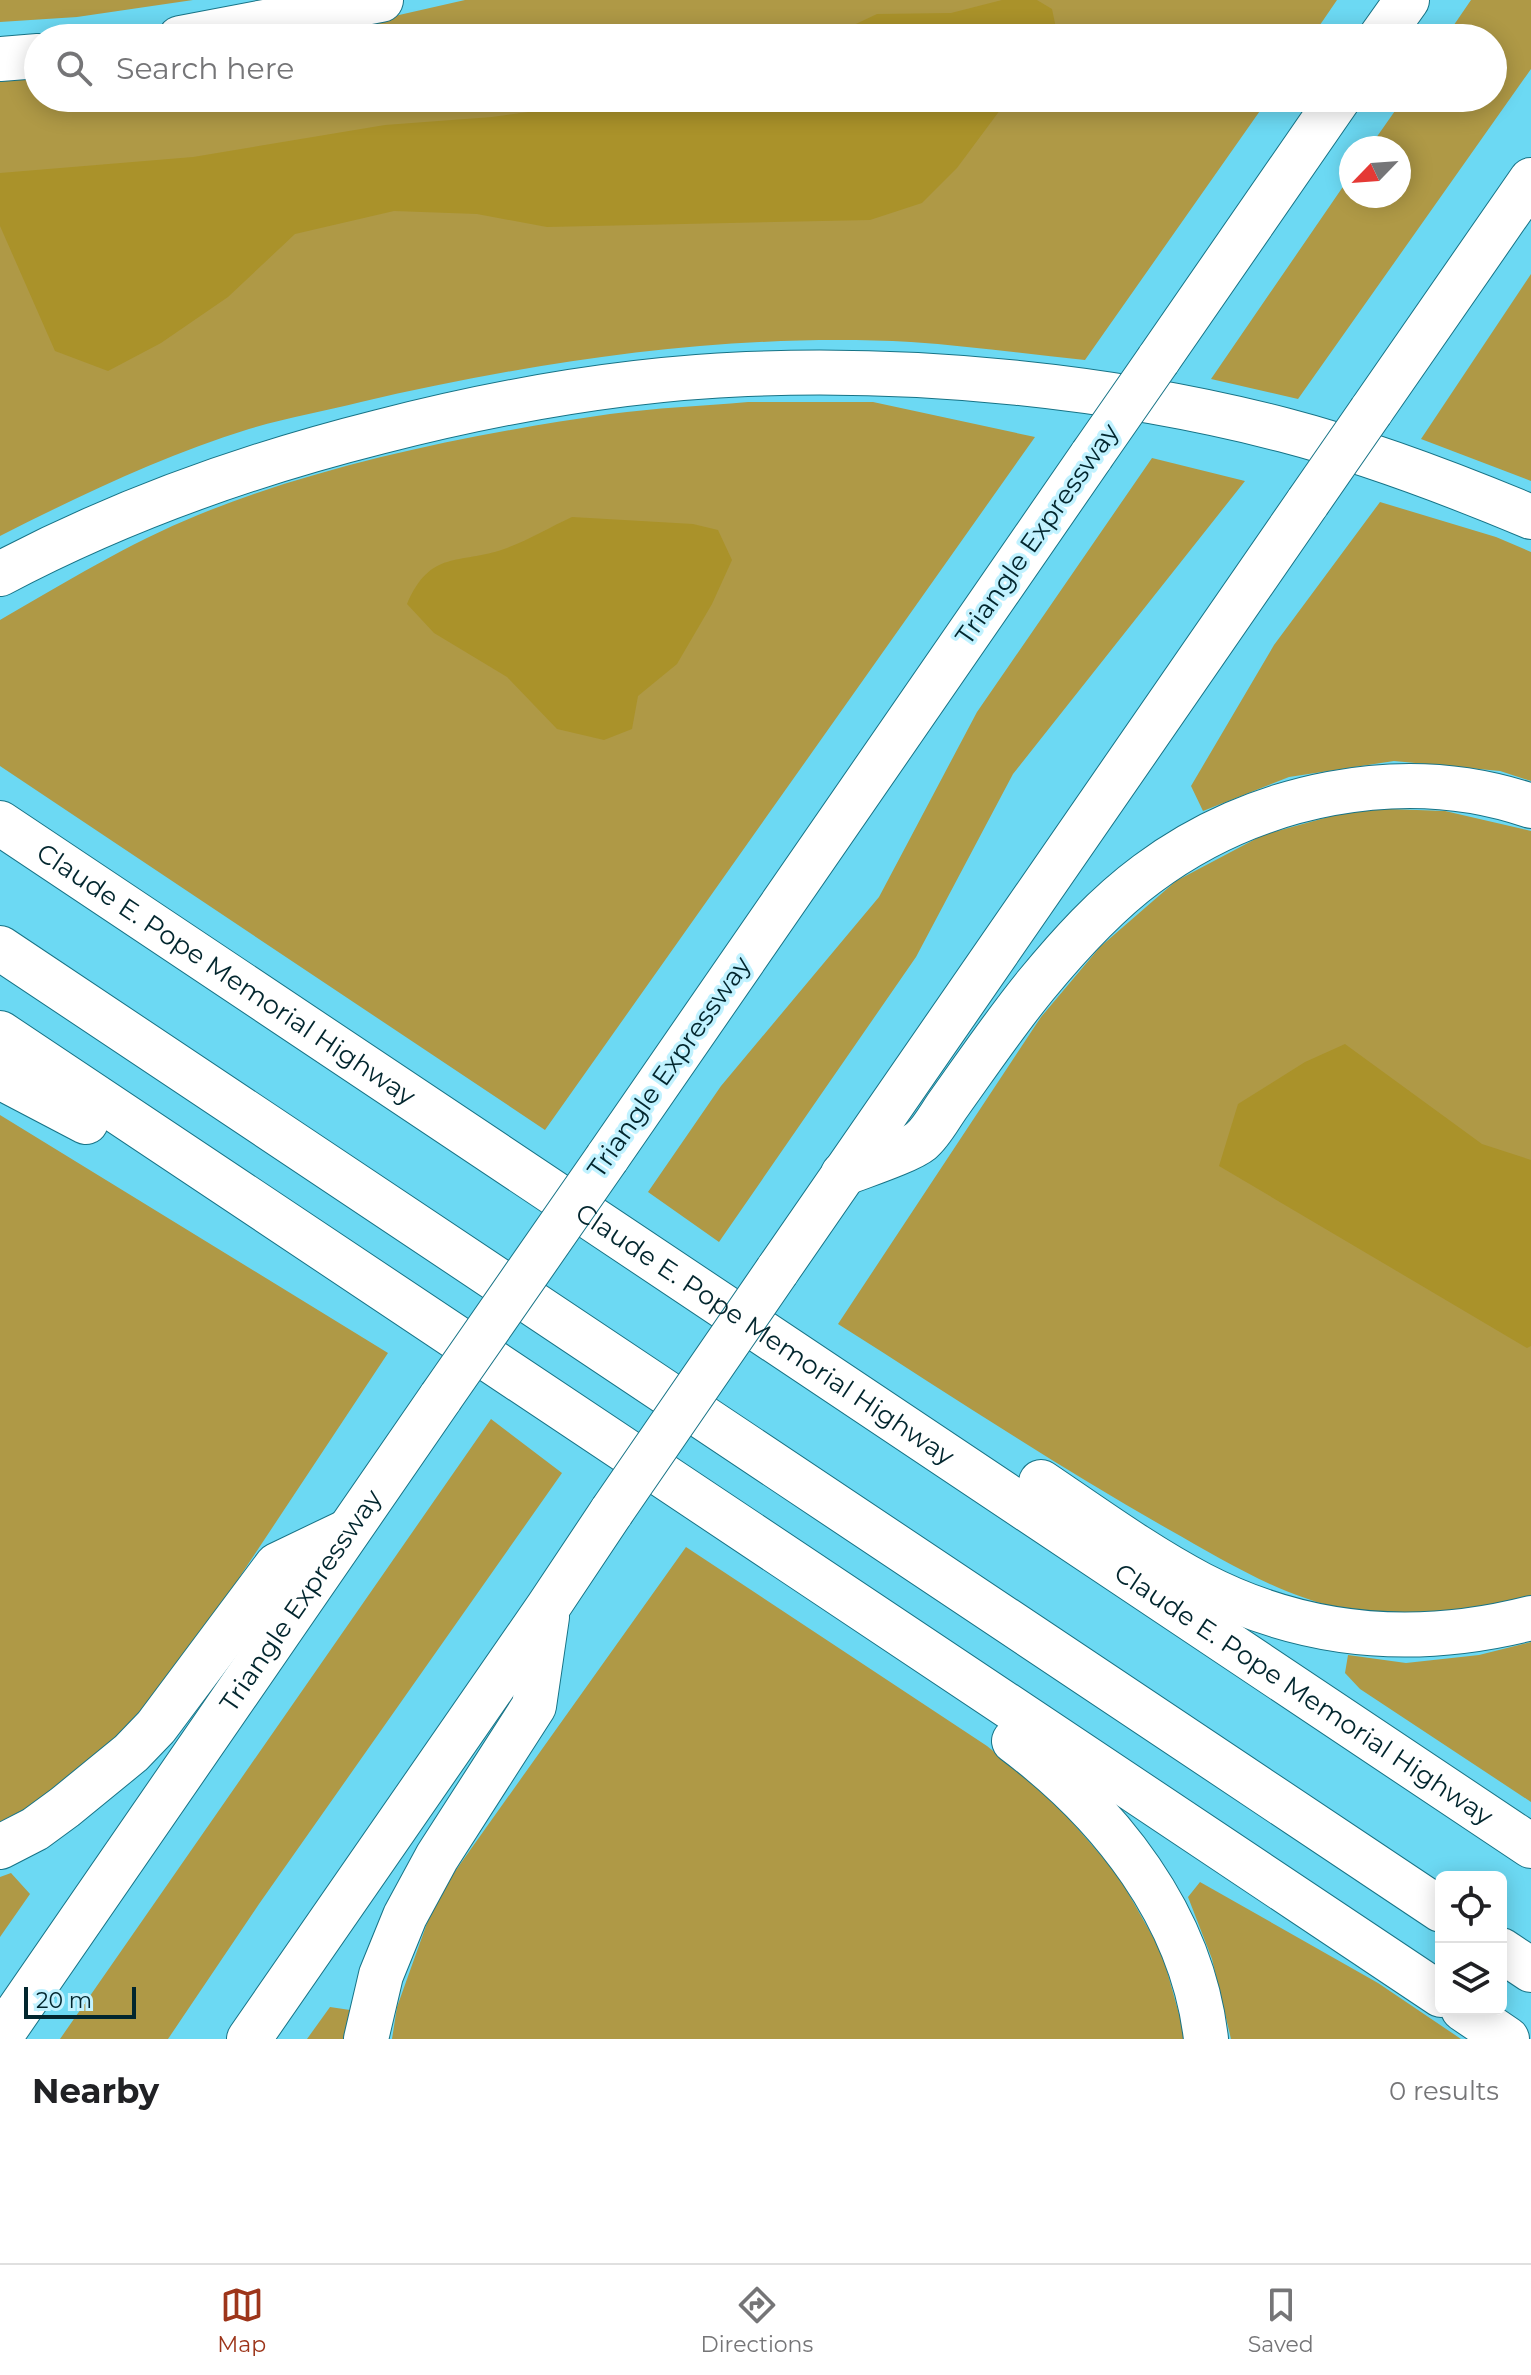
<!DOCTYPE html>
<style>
body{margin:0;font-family:Montserrat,sans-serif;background:#f2f2f2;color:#202124}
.controls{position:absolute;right:24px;bottom:24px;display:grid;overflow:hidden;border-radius:12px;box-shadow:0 4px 20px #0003}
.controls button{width:72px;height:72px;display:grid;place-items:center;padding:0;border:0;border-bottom:2px solid #e0e0e0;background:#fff;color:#202124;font:40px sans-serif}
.compass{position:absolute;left:1339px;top:136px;width:72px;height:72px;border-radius:50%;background:#fff;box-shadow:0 4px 20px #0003;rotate:245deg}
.scale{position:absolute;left:24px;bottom:20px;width:112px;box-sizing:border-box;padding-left:8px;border:4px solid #02262e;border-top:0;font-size:22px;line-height:28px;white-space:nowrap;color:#02262e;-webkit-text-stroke:6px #c1f2ff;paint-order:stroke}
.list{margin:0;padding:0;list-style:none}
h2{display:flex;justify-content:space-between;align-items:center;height:104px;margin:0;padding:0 32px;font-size:34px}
h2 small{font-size:26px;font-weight:400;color:#757577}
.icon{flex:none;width:44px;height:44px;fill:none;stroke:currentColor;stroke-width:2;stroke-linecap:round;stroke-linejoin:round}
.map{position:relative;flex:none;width:1531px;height:2039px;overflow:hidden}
.search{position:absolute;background:#fff;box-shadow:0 4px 20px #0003;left:24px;right:24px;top:24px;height:88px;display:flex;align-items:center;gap:20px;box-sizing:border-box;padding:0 28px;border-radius:44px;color:#757577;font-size:30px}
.sheet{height:224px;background:#fff}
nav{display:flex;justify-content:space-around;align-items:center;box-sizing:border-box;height:112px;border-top:2px solid #e0e0e0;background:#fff;font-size:22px;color:#757577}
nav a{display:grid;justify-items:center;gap:4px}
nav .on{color:#9d351a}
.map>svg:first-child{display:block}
.green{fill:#af9946}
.forest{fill:#aa922a}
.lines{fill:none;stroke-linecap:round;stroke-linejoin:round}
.highway-casing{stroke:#177386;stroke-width:46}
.highway{stroke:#fff;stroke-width:44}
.highway-bridge-casing{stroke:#177386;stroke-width:46;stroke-linecap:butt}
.highway-bridge{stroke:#fff;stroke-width:44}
.labels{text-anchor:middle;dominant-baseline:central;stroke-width:7;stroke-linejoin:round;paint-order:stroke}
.street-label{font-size:26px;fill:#02262e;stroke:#c1f2ff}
</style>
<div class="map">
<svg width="1531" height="2039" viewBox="0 0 1531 2039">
<rect width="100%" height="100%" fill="#6cd9f3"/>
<path class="green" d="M 0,0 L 193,0 L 77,17 L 0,22 Z
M 465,0 L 1337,0 L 1311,38 L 298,38 Z
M 1471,0 L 1531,0 L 1531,69 L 1298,399 L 1211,379 L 1351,175 L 1351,196 L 1399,196 L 1399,148 L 1369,148 L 1404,98 L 1493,98 L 1493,38 L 1445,38 Z
M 38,75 L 38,98 L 1269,98 L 1085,360 C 1027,354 969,346 911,342 C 731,332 536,361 361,402 C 324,411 286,418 249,429 C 162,456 81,495 0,536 L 0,78 Z
M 1531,274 L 1531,481 L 1421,439 Z
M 748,402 L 873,402 L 1035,437 L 545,1130 L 0,766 L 0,620 C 64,583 129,543 198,515 C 322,464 477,433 610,414 C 655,408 702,406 748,402 Z
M 1152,458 L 1245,481 L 1013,774 L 916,957 L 719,1242 L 648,1192 L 721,1086 L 879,897 L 977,712 Z
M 1380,502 L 1496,537 L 1531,552 L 1531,781 L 1500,771 L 1394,761 L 1289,777 L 1203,811 L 1191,786 L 1274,645 Z
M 1361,808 L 1445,811 L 1531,831 L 1531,1595 C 1480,1615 1398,1620 1345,1609 C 1280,1596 1225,1561 1168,1529 C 1055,1465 947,1393 838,1324 L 1041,1017 L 1100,947 L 1176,881 L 1263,835 Z
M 0,1115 L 388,1353 L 180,1667 L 111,1743 L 32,1805 L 0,1822 Z
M 491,1419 L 562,1473 L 259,1904 L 168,2039 L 60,2039 Z
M 686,1547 L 987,1746 L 1052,1799 L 1118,1875 L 1162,1953 L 1186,2039 L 392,2039 L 397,2007 L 436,1898 Z
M 1531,1642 L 1531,1802 L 1360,1689 L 1345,1673 L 1348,1655 L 1406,1663 L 1479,1655 Z
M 11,1873 L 30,1894 L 0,1937 L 0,1877 Z
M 1200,1882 L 1378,1983 L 1461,2039 L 1231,2039 L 1212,1959 L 1188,1897 Z
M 330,2007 L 350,2010 L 344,2039 L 307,2039 Z"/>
<path class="forest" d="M 1002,0 L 1037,0 L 1052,9 L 1057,33 L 1053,38 L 826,38 L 877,14 L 951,13 Z
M 602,98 L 1009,98 L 957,168 L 922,203 L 870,220 L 547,227 L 477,214 L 394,211 L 295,234 L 228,297 L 161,343 L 108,371 L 55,351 L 0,226 L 0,173 L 193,157 L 385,125 L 492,117 L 573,106 Z
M 572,517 L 693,524 L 718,530 L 732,560 L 712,604 L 677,664 L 638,696 L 632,729 L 604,740 L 557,729 L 507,677 L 434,633 L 407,604 C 431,549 458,565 504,549 C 527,541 550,527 572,517 Z
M 1345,1044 L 1482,1144 L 1531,1160 L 1531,1346 L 1527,1348 L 1219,1166 L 1238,1104 L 1305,1062 Z"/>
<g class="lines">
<defs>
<g id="highway">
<path d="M 180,38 L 381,0"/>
<path d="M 1380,38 L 1407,0"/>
<path d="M 0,59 L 38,56"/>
<path d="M 1158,360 L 1339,98"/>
<path d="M 1371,411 L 1531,180"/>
<path d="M 0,574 C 119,511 248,465 379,432 C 499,401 624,379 747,374 C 922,367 1114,386 1284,430 C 1368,452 1450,483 1531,517"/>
<path id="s1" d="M 0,823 L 1531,1846"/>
<path d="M 0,948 L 1441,1910"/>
<path d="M 0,1033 L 1441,1995"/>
<path d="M 0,1077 L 86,1122"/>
<path d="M 607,1158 L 1092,455"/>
<path d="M 843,1174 C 860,1167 909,1151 921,1141 C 932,1132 941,1114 950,1102 C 978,1063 1005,1023 1036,985 C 1069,945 1105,905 1147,874 C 1254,794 1403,762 1531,806"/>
<path d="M 777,1271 L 1308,502"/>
<path d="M 1041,1482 C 1093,1517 1145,1555 1200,1584 C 1306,1639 1417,1647 1531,1618"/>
<path d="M 1014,1741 C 1110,1813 1192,1916 1206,2039"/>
<path d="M 0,1847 L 35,1829 L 65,1807 L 131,1753 L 156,1727 L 277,1565 L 348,1531"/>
<path d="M 1501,1950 L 1531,1970"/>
<path d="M 1463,2009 L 1507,2039"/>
<path id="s2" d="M 0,2037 L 441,1397"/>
<path d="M 249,2039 L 548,1607 L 612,1511"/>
<path d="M 366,2039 L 381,1975 L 405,1916 L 437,1857 L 534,1706 L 547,1617"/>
</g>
</defs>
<use href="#highway" class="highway-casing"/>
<use href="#highway" class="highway"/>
<defs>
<path id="highway-bridge" d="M 1092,455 L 1158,360
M 1308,502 L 1371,411
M 441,1397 L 607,1158
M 612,1511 L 777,1271"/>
</defs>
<use href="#highway-bridge" class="highway-bridge-casing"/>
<use href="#highway-bridge" class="highway-bridge"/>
</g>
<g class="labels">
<g class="street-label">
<text transform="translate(1037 534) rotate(-55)">Triangle Expressway</text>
<text stroke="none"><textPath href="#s1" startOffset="272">Claude E. Pope Memorial Highway</textPath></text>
<text transform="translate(669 1067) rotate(-55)">Triangle Expressway</text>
<text stroke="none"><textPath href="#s1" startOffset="920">Claude E. Pope Memorial Highway</textPath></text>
<text stroke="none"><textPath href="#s2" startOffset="530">Triangle Expressway</textPath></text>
<text stroke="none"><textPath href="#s1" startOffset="1568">Claude E. Pope Memorial Highway</textPath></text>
</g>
</g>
</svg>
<div class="controls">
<button><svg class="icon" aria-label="locate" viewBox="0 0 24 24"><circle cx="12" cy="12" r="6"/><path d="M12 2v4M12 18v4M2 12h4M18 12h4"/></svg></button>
<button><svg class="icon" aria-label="layers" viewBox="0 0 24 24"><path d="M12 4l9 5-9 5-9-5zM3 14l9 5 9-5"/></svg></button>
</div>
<svg class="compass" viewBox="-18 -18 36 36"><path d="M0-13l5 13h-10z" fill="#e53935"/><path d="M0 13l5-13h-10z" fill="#757577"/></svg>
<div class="scale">20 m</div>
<div class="search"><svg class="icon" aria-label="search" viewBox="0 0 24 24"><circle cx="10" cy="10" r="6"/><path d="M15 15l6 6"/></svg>Search here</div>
</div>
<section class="sheet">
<h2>Nearby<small>0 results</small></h2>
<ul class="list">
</ul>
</section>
<nav>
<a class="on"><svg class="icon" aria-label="map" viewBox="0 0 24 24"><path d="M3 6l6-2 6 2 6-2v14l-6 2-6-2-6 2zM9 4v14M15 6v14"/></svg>Map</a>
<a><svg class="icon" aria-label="directions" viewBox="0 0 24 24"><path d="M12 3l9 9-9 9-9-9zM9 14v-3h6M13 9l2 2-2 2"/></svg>Directions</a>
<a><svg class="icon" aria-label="saved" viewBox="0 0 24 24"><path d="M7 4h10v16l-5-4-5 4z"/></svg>Saved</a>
</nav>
